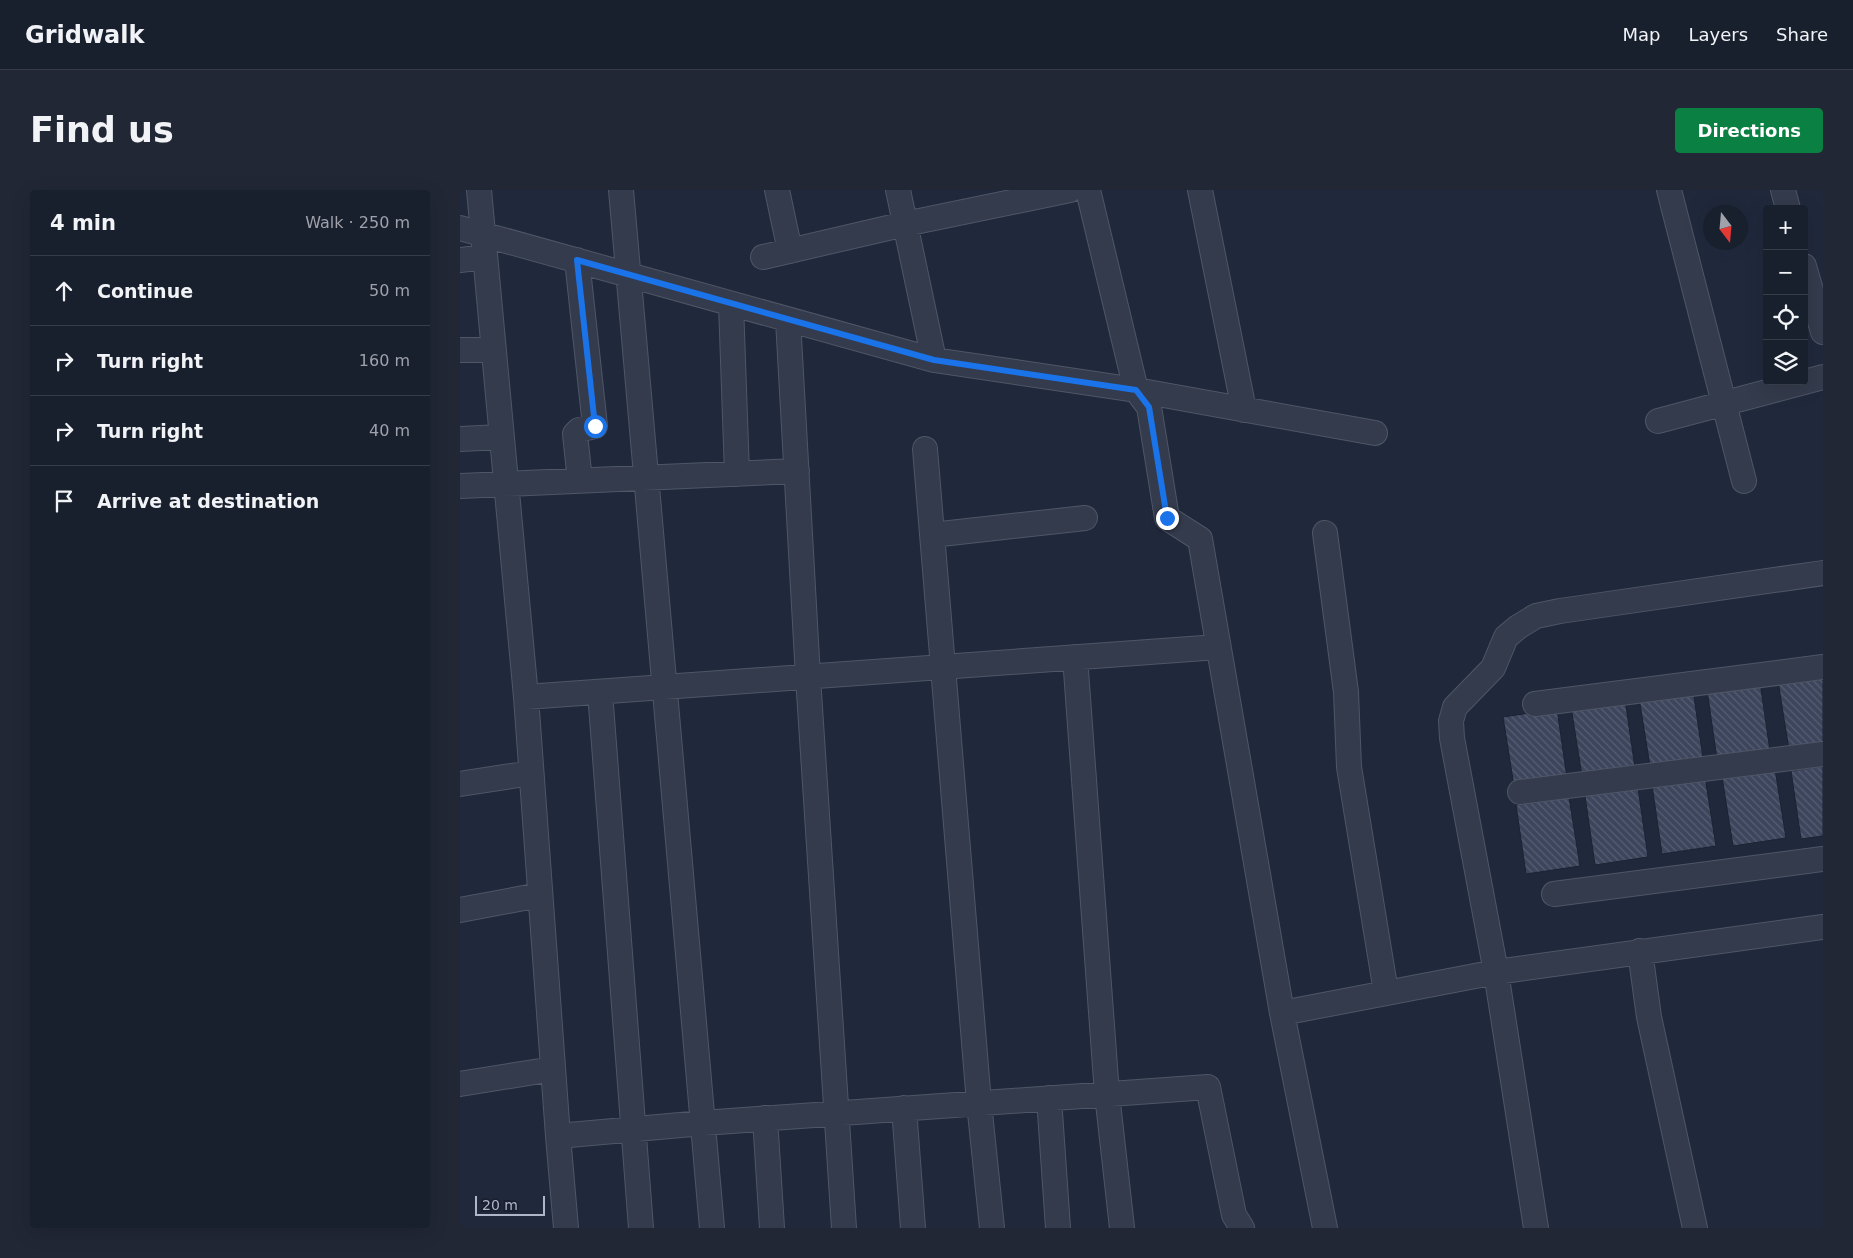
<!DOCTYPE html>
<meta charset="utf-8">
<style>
body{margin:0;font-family:"DejaVu Sans",sans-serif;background:#212735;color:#f1f3f6}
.controls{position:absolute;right:15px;top:15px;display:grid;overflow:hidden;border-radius:5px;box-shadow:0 5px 20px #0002}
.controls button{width:45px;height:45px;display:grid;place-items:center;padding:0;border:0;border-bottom:1px solid #363d49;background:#181f2d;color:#f1f3f6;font:25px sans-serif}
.compass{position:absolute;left:1243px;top:15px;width:45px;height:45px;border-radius:50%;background:#181f2d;box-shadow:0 5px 20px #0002;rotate:164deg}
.scale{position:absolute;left:15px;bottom:12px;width:70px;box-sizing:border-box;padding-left:5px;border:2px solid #afb6c8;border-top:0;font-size:14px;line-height:18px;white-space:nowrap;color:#afb6c8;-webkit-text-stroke:4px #1a2030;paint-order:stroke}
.stop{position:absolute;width:15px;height:15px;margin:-11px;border:4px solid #1a73e8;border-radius:50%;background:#fff}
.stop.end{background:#1a73e8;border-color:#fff;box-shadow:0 1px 5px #0008}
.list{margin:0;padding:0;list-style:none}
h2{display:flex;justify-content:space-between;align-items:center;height:65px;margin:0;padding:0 20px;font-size:21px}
h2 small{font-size:16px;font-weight:400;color:#9fa2aa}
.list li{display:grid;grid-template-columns:32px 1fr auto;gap:15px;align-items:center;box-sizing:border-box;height:70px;padding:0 20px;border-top:1px solid #363d49}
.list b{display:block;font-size:19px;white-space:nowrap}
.list em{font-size:16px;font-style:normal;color:#9fa2aa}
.icon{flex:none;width:28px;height:28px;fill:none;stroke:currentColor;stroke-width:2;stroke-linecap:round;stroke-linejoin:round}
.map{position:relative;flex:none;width:1363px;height:1038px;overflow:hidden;border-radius:5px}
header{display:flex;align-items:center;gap:30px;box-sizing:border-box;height:70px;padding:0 25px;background:#181f2d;border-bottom:1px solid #363d49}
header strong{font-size:24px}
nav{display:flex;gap:28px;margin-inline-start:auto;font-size:18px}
.intro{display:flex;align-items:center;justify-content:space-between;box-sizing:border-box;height:120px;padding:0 30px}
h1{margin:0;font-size:35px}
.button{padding:12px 22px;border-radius:5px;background:#0b8043;color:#fff;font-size:18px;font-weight:700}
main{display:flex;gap:30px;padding:0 30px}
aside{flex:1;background:#181f2d;border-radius:5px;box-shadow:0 5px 20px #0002}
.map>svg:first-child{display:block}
.building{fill:url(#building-back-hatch);stroke:#1c2232}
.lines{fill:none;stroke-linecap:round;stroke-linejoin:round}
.minor-casing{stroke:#4f5666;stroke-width:26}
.minor{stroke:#343b4c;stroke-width:24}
.route{stroke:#1a73e8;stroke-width:6}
</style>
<header>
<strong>Gridwalk</strong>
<nav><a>Map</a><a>Layers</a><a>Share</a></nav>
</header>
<div class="intro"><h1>Find us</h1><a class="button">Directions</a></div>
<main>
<aside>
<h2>4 min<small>Walk · 250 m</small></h2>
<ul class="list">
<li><svg class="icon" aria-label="ahead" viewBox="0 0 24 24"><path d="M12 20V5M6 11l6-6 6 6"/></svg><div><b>Continue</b></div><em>50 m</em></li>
<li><svg class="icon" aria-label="right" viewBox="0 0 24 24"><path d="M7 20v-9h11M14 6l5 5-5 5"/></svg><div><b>Turn right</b></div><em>160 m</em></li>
<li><svg class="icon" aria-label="right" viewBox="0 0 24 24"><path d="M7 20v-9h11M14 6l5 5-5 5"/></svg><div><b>Turn right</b></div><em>40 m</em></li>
<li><svg class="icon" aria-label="arrive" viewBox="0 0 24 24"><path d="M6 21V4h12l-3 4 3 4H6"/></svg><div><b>Arrive at destination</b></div></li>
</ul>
</aside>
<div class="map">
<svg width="1363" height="1038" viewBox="0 0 1363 1038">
<defs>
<pattern id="building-back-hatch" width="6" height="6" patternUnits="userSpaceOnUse" patternTransform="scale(1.25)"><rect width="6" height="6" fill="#3c455c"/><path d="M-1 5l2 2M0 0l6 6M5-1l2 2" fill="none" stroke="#565e72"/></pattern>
</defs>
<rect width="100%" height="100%" fill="#20293c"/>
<path class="building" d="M 1363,485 L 1363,555 L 1329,560 L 1318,491 Z
M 1300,492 L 1310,561 L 1257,569 L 1247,500 Z
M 1233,500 L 1243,568 L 1190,576 L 1179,508 Z
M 1165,509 L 1175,578 L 1122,586 L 1111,517 Z
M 1097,519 L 1107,588 L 1054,596 L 1043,527 Z
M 1363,576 L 1363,646 L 1341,649 L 1331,581 Z
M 1315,579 L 1326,648 L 1273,656 L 1262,587 Z
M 1245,587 L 1256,656 L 1202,664 L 1192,595 Z
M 1178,598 L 1188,667 L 1135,675 L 1125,606 Z
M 1109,607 L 1120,676 L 1066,684 L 1056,615 Z"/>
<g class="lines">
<defs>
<path id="minor" d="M 19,0 L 66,507 L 98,946 L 106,1038
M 161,0 L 252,1038
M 317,0 L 330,61
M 438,0 L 474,170
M 628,0 L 676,200 L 689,217 L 707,328 L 740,349 L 822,823 L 865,1038
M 740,0 L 784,220
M 1209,0 L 1284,291
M 1323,0 L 1328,19
M 0,38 L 474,170 L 676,200 L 915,243
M 303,67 L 445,34 L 610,0
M 0,70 L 25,67
M 117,70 L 135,236 L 119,240 L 115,244 L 120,291
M 1344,76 L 1363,142
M 271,114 L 277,284
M 328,130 L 348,487 L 384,1038
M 0,160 L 34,160
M 1198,231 L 1363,187
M 0,249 L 41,247
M 465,259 L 519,913 L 532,1038
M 0,296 L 337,281
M 865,343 L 886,502 L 889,577 L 926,802
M 472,345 L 625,328
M 615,467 L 647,904 L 662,1038
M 140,502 L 181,1038
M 66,507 L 758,457
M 1075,514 L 1363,477
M 0,594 L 71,583
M 1060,602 L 1363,564
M 1094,704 L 1363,669
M 0,720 L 80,705
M 1180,761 L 1189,827 L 1235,1038
M 822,823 L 1036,782 L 1363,737
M 0,894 L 93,879
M 589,908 L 598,1038
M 444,918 L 453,1038
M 305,928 L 312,1038
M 98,946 L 243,933 L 748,897 L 774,1025 L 782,1038
M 1076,1038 L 1036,782 L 992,548 L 991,531 L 995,517 L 1033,478 L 1046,447 L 1058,437 L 1076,426 L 1100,421 L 1363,383"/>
</defs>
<use href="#minor" class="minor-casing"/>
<use href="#minor" class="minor"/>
</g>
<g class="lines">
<path class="route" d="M 135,236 L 117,70 L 474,170 L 676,200 L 689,217 L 707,328"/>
</g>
</svg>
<div class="controls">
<button>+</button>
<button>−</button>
<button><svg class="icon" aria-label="locate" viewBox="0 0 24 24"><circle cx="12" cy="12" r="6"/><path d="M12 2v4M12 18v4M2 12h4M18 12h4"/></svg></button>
<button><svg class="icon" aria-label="layers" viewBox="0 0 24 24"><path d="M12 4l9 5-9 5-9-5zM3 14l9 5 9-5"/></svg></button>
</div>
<svg class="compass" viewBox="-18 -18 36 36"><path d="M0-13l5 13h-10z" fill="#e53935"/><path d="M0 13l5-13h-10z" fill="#9fa2aa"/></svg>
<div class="scale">20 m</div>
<div class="stop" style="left:135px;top:236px"></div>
<div class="stop end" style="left:707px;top:328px"></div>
</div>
</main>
